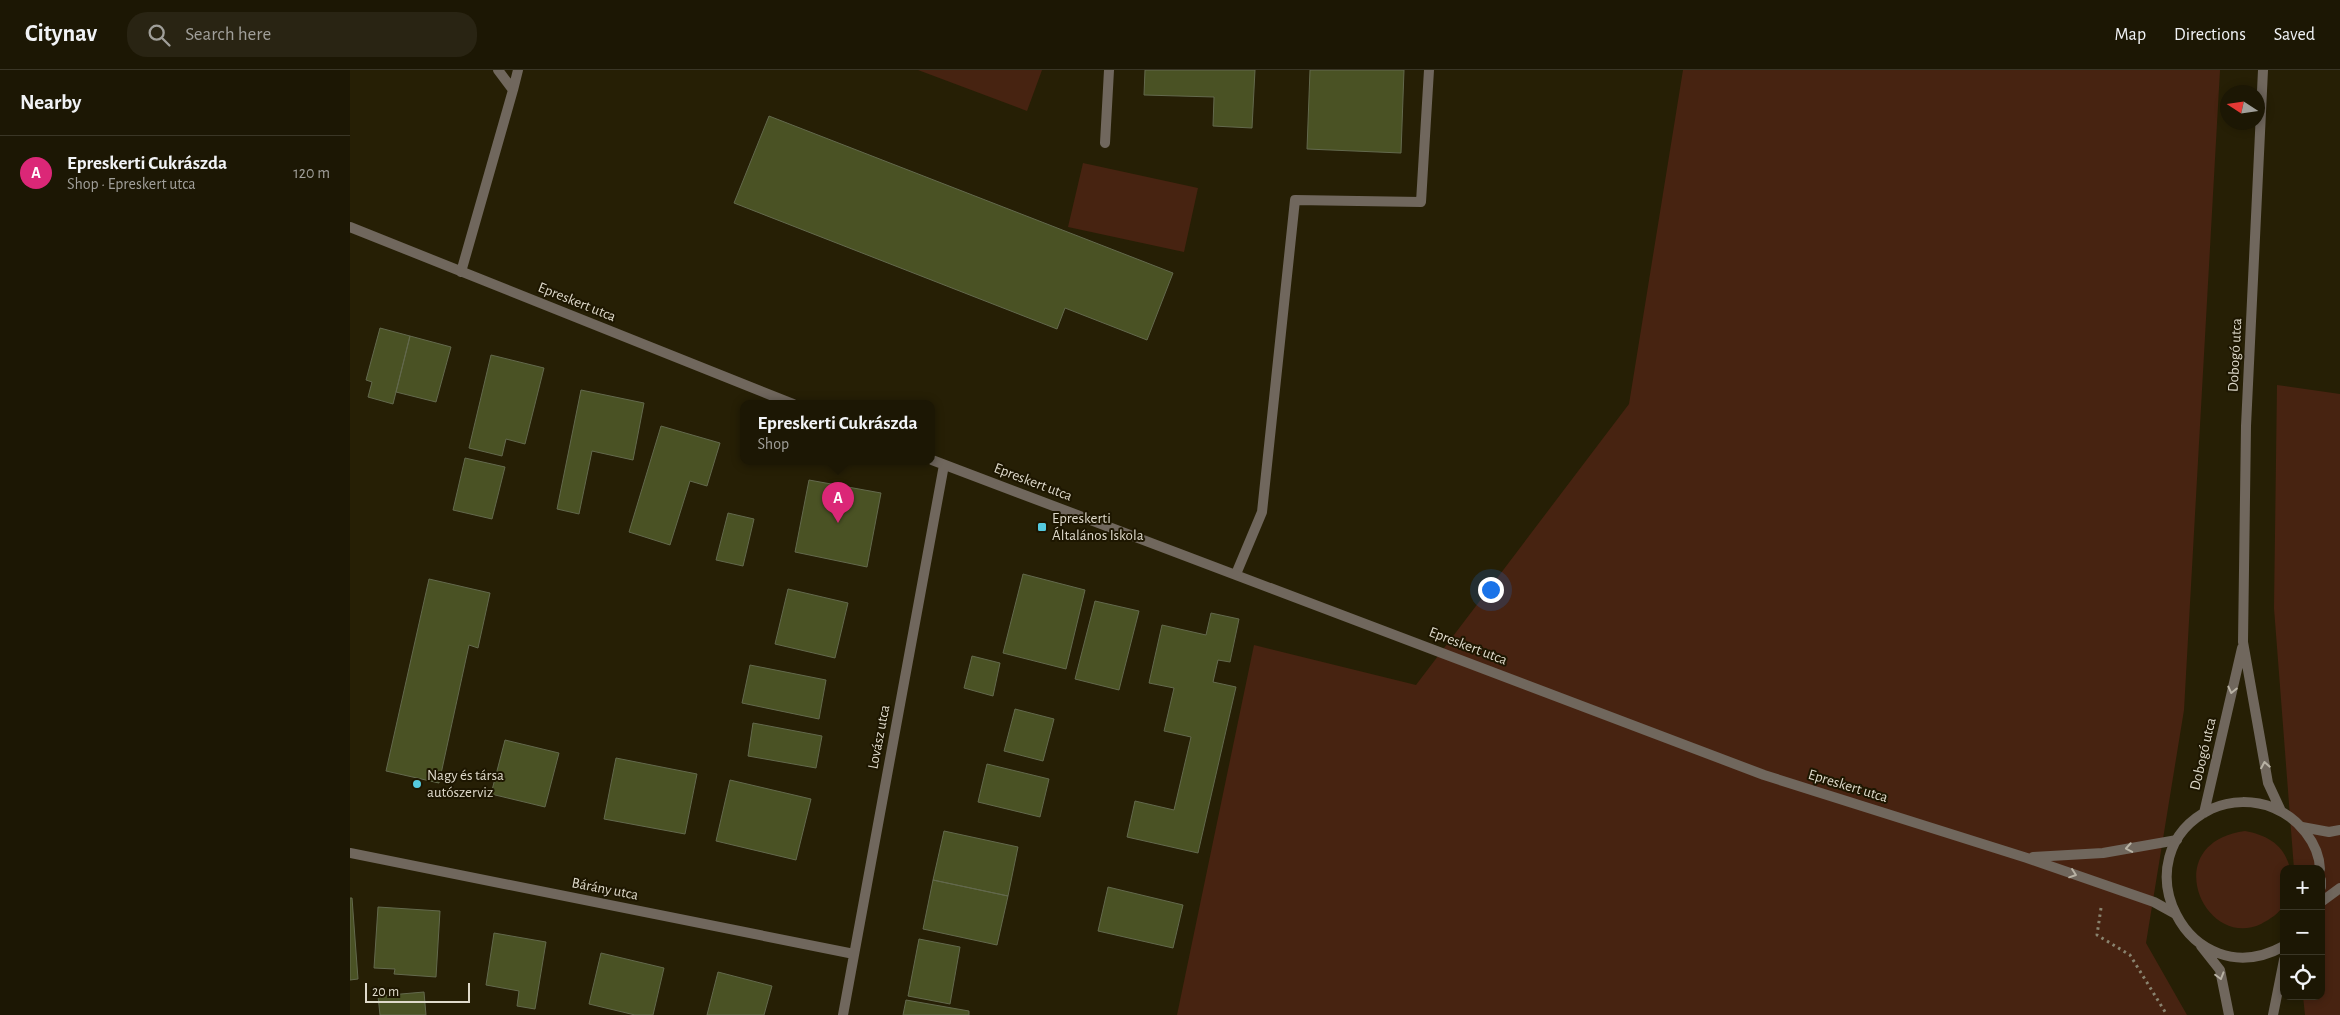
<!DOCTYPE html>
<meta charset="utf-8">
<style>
body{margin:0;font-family:"Alegreya Sans",sans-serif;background:#292413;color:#f1f3f6}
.controls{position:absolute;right:15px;bottom:15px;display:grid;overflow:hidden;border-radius:10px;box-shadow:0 2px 8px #0003}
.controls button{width:45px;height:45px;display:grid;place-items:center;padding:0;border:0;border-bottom:1px solid #3a3626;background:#1c1704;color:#f1f3f6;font:25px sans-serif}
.compass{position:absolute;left:1870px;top:15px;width:45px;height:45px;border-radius:50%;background:#1c1704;box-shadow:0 2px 8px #0003;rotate:282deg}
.scale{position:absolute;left:15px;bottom:12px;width:105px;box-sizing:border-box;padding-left:5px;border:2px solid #dfdacb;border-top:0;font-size:14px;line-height:18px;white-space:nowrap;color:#dfdacb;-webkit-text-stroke:4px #1d1600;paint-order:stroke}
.you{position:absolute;left:1140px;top:519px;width:18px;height:18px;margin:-12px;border:4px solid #fff;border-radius:50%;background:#1a73e8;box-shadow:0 0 0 8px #1a73e833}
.badge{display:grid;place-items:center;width:32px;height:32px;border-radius:50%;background:#db2777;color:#fff;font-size:16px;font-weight:700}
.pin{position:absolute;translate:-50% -41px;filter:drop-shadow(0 1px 2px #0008)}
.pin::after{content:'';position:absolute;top:26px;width:18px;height:15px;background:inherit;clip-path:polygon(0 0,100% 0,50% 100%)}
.popup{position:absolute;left:390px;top:330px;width:195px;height:65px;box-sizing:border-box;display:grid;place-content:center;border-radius:10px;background:#1c1704;filter:drop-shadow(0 1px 4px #0005);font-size:16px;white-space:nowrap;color:#a09f9a}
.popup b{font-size:19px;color:#f1f3f6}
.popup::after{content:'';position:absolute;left:50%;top:100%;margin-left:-10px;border:10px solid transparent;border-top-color:#1c1704}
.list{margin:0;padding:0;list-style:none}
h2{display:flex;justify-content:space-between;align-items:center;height:65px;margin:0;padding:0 20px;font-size:21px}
h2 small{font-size:16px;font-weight:400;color:#a09f9a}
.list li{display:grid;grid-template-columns:32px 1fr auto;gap:15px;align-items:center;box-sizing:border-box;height:75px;padding:0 20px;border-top:1px solid #3a3626}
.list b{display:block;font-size:19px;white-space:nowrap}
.list p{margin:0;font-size:16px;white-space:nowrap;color:#a09f9a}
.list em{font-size:16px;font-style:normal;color:#a09f9a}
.icon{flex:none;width:28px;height:28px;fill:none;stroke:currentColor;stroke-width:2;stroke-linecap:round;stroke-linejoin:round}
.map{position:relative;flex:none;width:1990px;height:945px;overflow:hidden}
header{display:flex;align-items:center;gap:30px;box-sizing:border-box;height:70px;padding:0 25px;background:#1c1704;border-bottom:1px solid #3a3626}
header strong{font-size:24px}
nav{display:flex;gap:28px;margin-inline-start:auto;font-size:18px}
.search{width:350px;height:45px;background:#292413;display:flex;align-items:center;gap:12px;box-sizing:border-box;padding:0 18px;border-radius:20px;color:#a09f9a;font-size:19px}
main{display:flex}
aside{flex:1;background:#1c1704}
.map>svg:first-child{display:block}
.green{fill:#472311}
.building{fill:#4a5224;stroke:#63694d}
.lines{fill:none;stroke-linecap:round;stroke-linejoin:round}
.path{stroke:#89836f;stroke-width:3;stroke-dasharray:2.5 4;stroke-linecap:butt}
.service{stroke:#70675d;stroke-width:10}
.minor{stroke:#70675d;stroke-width:10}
.tertiary{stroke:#70675d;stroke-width:10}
.oneway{stroke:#b8b2a4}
.poi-dot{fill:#55cadf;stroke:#1d1600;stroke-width:2}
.labels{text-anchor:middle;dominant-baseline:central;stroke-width:4;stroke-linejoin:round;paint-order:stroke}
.street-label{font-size:15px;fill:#dfdacb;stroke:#1d1600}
.poi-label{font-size:15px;fill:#dfdacb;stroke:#1d1600;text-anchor:start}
</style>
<header>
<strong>Citynav</strong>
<div class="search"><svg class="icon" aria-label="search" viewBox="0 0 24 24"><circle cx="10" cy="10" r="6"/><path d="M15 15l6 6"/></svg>Search here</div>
<nav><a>Map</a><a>Directions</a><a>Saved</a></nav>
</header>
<main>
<aside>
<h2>Nearby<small></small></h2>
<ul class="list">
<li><span class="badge">A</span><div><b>Epreskerti Cukrászda</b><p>Shop · Epreskert utca</p></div><em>120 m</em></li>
</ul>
</aside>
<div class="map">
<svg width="1990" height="945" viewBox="0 0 1990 945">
<rect width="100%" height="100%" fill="#261f05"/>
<path class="green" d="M 568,0 L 692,0 L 677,41 Z
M 1333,0 L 1870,0 L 1834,640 L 1796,873 L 1837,945 L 827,945 L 904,575 L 1066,615 L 1279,334 Z
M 733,93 L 848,118 L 834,182 L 718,157 Z
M 1927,315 L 1990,324 L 1990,945 L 1955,945 L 1953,926 L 1971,926 L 1971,799 L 1944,799 L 1924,538 Z
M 1895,761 C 1917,765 1935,775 1940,799 L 1934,799 L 1934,834 C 1929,844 1920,849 1911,854 C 1854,881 1807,773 1895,761 Z"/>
<path class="building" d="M 795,0 L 905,0 L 902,58 L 863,56 L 864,27 L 794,25 Z
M 960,0 L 1054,0 L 1051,83 L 957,79 Z
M 419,46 L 823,203 L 797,270 L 715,238 L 707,259 L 384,133 Z
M 30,258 L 60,266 L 43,334 L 18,327 L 22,312 L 16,310 Z
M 60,266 L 101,277 L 86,332 L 46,322 Z
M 141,285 L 194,298 L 175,374 L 156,369 L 152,386 L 119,378 Z
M 231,320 L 294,333 L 283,390 L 242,381 L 229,444 L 207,439 Z
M 311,356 L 370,373 L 357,416 L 340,411 L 320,475 L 279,462 Z
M 115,388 L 155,397 L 142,449 L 103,440 Z
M 459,410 L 531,423 L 517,497 L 445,482 Z
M 378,443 L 404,449 L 393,496 L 366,490 Z
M 673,504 L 735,520 L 716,599 L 653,583 Z
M 79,509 L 140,523 L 128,578 L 119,575 L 89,713 L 36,701 Z
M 438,519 L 498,533 L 485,588 L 425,574 Z
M 745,531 L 789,541 L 769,620 L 725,609 Z
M 861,543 L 889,549 L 880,592 L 868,590 L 863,612 L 886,617 L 848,783 L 777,767 L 785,731 L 824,740 L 841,667 L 814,661 L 824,618 L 799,613 L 812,555 L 856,565 Z
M 622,586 L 650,593 L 643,626 L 614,618 Z
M 400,595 L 476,610 L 469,649 L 392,633 Z
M 665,639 L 704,649 L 693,691 L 654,681 Z
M 403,653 L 472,666 L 466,698 L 398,686 Z
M 155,670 L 209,683 L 195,737 L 141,724 Z
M 266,688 L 347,704 L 335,764 L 254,749 Z
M 637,694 L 699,709 L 690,747 L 628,732 Z
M 380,710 L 461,729 L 446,790 L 366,771 Z
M 594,761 L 668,777 L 658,826 L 583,810 Z
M 583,810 L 658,826 L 647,875 L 573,859 Z
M 758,817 L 833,835 L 823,878 L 748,861 Z
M 0,828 L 2,828 L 8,909 L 0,910 Z
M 28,837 L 90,841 L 86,907 L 44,904 L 45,899 L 24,898 Z
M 144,863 L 196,872 L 185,939 L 167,936 L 169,921 L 136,915 Z
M 569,869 L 610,877 L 600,934 L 558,926 Z
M 251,883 L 314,898 L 303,945 L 285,945 L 239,934 Z
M 368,902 L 422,916 L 414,945 L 357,945 Z
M 74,922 L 76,945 L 30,945 L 28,926 Z
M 556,930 L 619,941 L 619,945 L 553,945 Z"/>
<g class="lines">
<path class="path" d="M 1751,838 L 1747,865 L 1780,885 L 1817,945"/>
<path class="service" d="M 755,73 L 759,0
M 886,504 L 912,442 L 945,130 L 1071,132 L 1079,0
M 1952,757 L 1979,762 L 1990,760
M 1971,832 L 1990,818"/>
<path class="minor" d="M 163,20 L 168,0
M 0,157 L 443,334
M 111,202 L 163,20 L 148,0
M 582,390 L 1414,705 L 1677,788 L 1804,832 L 1824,843
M 0,783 L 504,884
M 1683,787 L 1753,783 L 1827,770
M 493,945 L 594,395"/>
<path class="tertiary" d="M 1913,0 L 1896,356 L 1893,572 L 1918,713 L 1931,741
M 1854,743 L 1892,578
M 1971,810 L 1971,817
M 1851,876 L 1870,900 L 1879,945
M 1934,876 C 1838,929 1767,785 1861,739 C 1881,730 1904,730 1924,738 C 1948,748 1969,773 1970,799
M 1923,945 L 1934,890"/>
</g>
<defs><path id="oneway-chevron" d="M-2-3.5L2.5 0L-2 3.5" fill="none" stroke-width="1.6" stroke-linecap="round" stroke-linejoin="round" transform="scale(1.25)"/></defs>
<g class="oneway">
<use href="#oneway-chevron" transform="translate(1882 620) rotate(103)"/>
<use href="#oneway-chevron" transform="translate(1915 695) rotate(-100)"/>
<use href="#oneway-chevron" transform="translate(1779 778) rotate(170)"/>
<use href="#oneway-chevron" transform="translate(1723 804) rotate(19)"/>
<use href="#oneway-chevron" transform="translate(1870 906) rotate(74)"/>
</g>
<g class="poi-dot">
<rect x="687" y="452" width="10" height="10" rx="2.5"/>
<circle cx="67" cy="714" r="5"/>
</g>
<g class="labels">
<g class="street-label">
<text transform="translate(227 232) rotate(22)">Epreskert utca</text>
<text transform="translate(1885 285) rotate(-87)">Dobogó utca</text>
<text transform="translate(683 412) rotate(21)">Epreskert utca</text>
<text transform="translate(1118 576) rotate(21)">Epreskert utca</text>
<text transform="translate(529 667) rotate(-79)">Lovász utca</text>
<text transform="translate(1853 684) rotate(-77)">Dobogó utca</text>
<text transform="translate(1498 716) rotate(17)">Epreskert utca</text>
<text transform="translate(255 819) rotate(11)">Bárány utca</text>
</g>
<g class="poi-label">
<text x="702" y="448">Epreskerti<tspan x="702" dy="17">Általános Iskola</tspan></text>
<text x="77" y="705">Nagy és társa<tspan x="77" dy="17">autószerviz</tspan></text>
</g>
</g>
</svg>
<div class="controls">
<button>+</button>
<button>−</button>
<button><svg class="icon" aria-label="locate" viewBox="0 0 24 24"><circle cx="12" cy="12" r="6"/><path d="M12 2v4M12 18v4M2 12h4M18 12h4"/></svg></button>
</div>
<svg class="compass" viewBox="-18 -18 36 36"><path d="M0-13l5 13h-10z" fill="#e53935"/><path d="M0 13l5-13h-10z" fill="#a09f9a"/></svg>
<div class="scale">20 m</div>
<div class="you"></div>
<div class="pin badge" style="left:488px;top:453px">A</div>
<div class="popup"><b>Epreskerti Cukrászda</b>Shop</div>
</div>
</main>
